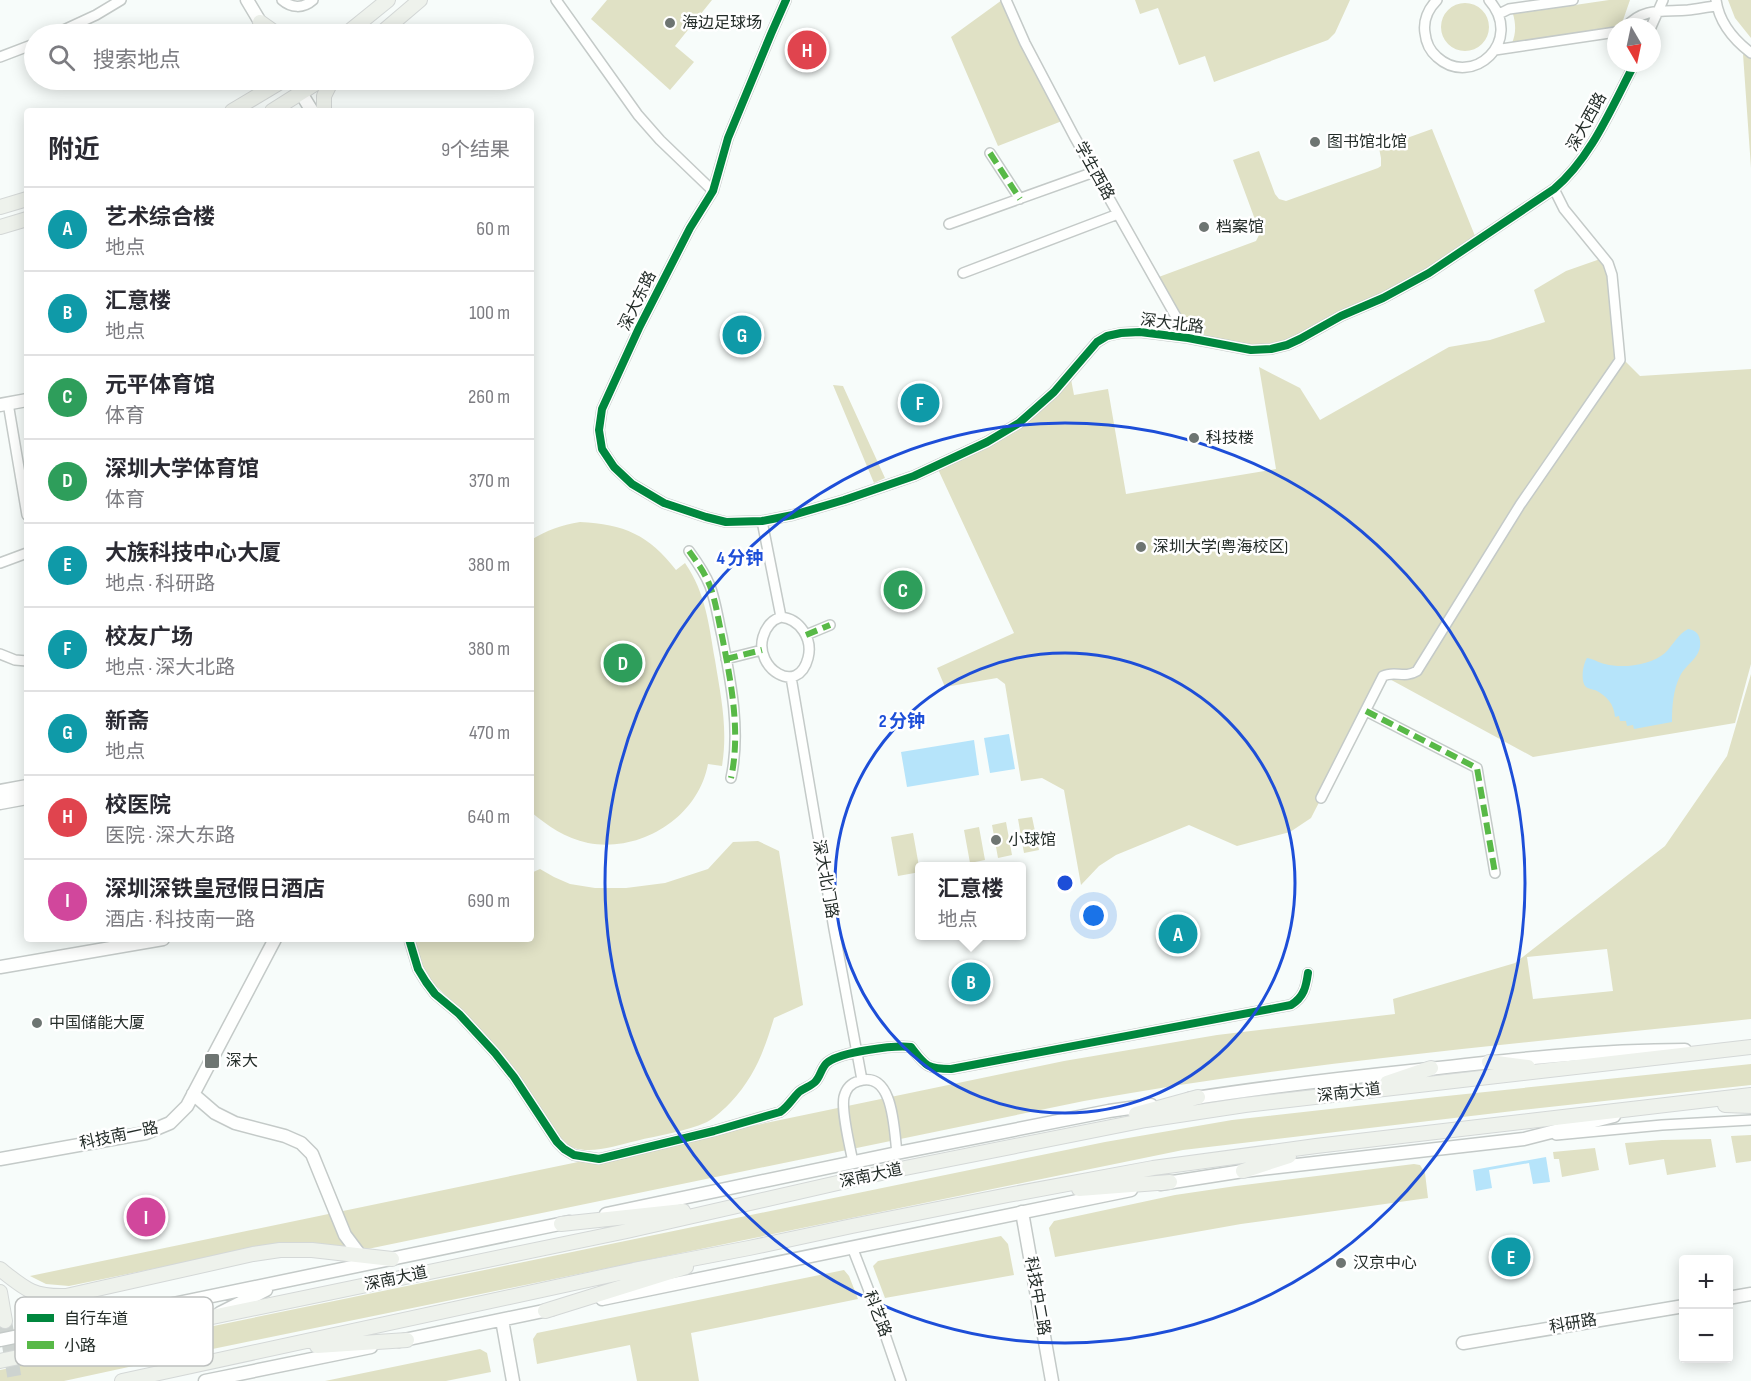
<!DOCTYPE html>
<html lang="zh">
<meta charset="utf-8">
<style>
body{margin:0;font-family:"Sofia Sans Condensed","Noto Sans SC",sans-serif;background:#f7f7f7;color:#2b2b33}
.controls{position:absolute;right:18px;bottom:18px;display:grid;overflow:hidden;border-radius:6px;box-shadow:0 3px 15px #0003}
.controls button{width:54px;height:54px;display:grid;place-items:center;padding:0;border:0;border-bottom:2px solid #e1e1e2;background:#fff;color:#2b2b33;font:30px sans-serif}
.compass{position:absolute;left:1607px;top:18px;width:54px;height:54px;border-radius:50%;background:#fff;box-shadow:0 3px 15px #0003;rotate:171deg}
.you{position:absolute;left:1094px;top:916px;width:21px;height:21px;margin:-15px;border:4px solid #fff;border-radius:50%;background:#1a73e8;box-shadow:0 0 0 9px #1a73e833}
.badge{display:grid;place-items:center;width:39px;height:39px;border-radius:50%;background:#7c3aed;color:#fff;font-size:20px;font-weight:700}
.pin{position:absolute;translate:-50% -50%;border:3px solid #fff;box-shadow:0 2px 6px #0006}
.popup{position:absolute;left:915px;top:862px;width:111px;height:78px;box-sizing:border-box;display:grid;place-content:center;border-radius:6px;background:#fff;filter:drop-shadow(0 2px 4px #0005);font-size:20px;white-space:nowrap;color:#7c7c81}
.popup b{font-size:22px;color:#2b2b33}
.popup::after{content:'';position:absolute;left:50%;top:100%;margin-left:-12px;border:12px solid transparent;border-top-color:#fff}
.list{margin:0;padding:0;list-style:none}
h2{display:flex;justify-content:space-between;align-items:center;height:78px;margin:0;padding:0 24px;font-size:26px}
h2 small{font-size:20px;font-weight:400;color:#7c7c81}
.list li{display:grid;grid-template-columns:39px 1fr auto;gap:18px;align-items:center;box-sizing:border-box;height:84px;padding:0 24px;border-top:2px solid #e1e1e2}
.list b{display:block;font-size:22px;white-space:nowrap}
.list p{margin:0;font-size:20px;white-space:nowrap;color:#7c7c81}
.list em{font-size:20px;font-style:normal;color:#7c7c81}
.icon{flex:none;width:33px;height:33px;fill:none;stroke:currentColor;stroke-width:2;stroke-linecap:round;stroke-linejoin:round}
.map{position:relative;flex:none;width:1751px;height:1381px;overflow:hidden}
.search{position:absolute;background:#fff;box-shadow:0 3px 15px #0003;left:24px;top:24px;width:510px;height:66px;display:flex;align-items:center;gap:15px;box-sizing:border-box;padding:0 21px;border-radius:33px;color:#7c7c81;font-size:22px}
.panel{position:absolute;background:#fff;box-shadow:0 3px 15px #0003;left:24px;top:108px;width:510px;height:834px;border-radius:6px}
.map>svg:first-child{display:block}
.green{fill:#e0e1c5;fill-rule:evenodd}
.water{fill:#b6e4fa}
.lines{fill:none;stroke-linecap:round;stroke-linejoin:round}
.primary-tunnel{stroke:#cdd3d0;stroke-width:14;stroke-dasharray:14 7;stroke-linecap:butt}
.street-casing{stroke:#c4cac8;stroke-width:12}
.secondary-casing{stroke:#c4cac8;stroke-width:15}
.primary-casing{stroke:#d4d8d7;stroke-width:16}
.street{stroke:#fefffe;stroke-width:9}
.secondary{stroke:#fefffe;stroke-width:12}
.primary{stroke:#eef2ec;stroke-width:14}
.quiet{stroke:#58b947;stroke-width:6;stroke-dasharray:12 6;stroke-linecap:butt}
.cycleway-casing{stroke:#fff;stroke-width:11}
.cycleway{stroke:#00873e;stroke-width:8}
.ring{fill:none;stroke:#1d4ed8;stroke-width:3}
.poi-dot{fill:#6e7572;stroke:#fff;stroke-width:2}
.labels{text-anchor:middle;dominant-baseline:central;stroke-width:5;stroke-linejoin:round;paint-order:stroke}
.poi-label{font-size:16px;fill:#242d29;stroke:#fff;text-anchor:start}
.street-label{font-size:16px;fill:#242d29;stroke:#fff}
.key{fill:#fff;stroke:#bdc0bf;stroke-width:1.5}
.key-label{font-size:16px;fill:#242d29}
.centre{fill:#1d4ed8;stroke:#fff;stroke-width:3}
.ring-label{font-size:18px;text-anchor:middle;font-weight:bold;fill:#1d4ed8;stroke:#fff;stroke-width:5;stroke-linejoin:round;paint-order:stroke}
</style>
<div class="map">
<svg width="1751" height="1381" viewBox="0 0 1751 1381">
<rect width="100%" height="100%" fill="#f7fcfa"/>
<path class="green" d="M 607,0 L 712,0 L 675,46 L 694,62 L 670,90 L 591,19 Z
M 1002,0 L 1062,121 L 998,146 L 951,37 Z
M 1135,0 L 1350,0 L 1335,33 L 1328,40 L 1214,82 L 1205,56 L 1179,65 L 1158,8 L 1140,14 Z
M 1609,0 L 1630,0 L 1621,26 L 1512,43 C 1516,34 1516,24 1513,14 Z
M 1728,0 L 1751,0 L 1751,38 L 1735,18 Z
M1441 27a24 24 0 1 1 48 0a24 24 0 1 1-48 0Z
M 1743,54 L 1751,58 L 1751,168 Z
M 1432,129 L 1477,241 L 1429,273 L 1271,349 L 1188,338 L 1156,278 L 1256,241 L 1260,233 L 1233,160 L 1259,151 L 1275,194 L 1279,199 L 1286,201 L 1378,168 L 1381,166 L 1381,158 L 1379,148 Z
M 1603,258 L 1608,263 L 1620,356 L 1640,376 L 1751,369 L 1751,664 L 1735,723 L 1533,757 L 1384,676 L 1311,818 L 1290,832 L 1237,846 L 1189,825 L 1116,855 L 1099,866 L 1081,885 L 1064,790 L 1042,778 L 1021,781 L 1005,684 L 997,678 L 945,687 L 937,668 L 1014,633 L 936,465 L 1019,423 L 1070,374 L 1074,395 L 1108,389 L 1126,494 L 1276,469 L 1259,367 L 1300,388 L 1320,420 L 1449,347 L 1490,340 L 1545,322 L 1534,290 L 1566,271 Z
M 833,385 L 843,386 L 885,478 L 874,483 Z
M 580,522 C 624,524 649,535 676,570 L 685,563 C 706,593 709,626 715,660 C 721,698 728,728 722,766 L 708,764 C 698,818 640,853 588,843 C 565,838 548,826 531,812 L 531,540 C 547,530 561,525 580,522 Z
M 1751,674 L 1751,1019 C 1528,1043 1305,1061 1084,1101 L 358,1251 L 235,1252 L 69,1286 L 46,1284 L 30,1276 L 1064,1061 L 1217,1035 L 1395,1014 L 1393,999 L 1515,963 L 1665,846 L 1727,756 ZM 1607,949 L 1613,991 L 1533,999 L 1527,957 Z
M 1032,817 L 1039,850 L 1024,853 L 1018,819 Z
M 1006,822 L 1012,855 L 998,858 L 992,825 Z
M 979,827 L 985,860 L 970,863 L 964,830 Z
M 913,833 L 920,872 L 898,876 L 891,837 Z
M 758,841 L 779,851 L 803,1005 L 774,1018 C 764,1051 755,1076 731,1102 C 724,1109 716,1117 707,1122 C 685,1132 659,1135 636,1141 C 617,1145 594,1154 574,1148 C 555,1143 531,1090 517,1073 C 499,1049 478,1027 456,1005 C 443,992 429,982 420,965 C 416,958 415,947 413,939 L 531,939 L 531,873 L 540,869 L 554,877 L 570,884 L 595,888 L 626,888 L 665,883 L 708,869 L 733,842 Z
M 1751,1064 L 1751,1085 L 1531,1109 L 1183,1150 L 198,1352 L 64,1381 L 0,1381 L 0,1370 L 1105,1142 L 1232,1120 L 1437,1097 Z
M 1751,1135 L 1751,1161 L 1736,1163 L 1731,1136 Z
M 1711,1139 L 1716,1167 L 1667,1175 L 1664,1159 L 1629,1165 L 1625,1143 L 1662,1140 Z
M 1595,1148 L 1599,1170 L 1562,1177 L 1559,1159 L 1554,1159 L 1553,1152 Z
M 1414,1164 L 1420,1165 L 1425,1173 L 1428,1198 L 1241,1224 L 1055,1257 L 1049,1228 L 1054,1221 L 1175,1195 L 1236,1186 Z
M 1001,1236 L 1008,1244 L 1014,1275 L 885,1298 L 873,1266 L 878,1261 Z
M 844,1270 L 849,1276 L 858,1299 L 691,1333 L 699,1381 L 637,1381 L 630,1345 L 537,1364 L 533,1339 L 537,1333 Z
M 480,1349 L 487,1353 L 491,1372 L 446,1381 L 325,1381 Z"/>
<path class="water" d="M 1688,629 C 1695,630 1699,633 1700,641 C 1702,657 1687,663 1680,676 C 1673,690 1672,707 1672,722 L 1634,729 L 1633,725 L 1627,726 L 1626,721 L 1620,721 L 1619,716 L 1615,717 C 1614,704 1607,696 1595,690 C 1593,690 1588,688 1586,687 C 1580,681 1583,664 1587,658 C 1594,659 1599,663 1605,664 C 1623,669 1651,665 1665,653 C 1673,645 1678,634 1688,629 Z
M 1009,734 L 1015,769 L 990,773 L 984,738 Z
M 974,740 L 979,775 L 907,787 L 901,752 Z
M 1546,1157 L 1550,1182 L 1533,1184 L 1529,1163 L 1489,1170 L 1492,1188 L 1476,1191 L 1473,1170 Z"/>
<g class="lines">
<path class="primary-tunnel" d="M 5,1321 L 15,1381"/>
<defs>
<path id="street" d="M 282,0 C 291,8 303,9 313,0
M 556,0 L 638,115 L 660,140 L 713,191
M 786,0 L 771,34 L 728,138 L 713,191 L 690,228 L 639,328 L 602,409 L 599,430 L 602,449 L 614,467 L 632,484 L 664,503 L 706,517 L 726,522 L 762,521 L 793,515 L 844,500 L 914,476 L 987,442 L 1019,423 L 1054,392 L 1097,342 L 1107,336 L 1121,333 L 1140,332 L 1188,338 L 1251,350 L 1271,349 L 1287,345 L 1300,339 L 1341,316 L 1383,298 L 1429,273 L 1554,189 C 1592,157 1612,106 1635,63
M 1006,0 L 1025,43 L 1074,136 L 1188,338
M 1437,0 C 1428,9 1423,21 1425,33 C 1426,43 1430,51 1437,57 C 1472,89 1525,41 1489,0
M 1716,0 C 1719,22 1734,40 1751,53
M 1499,14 L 1509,9 L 1573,0
M 1626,27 C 1643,7 1664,12 1688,10 C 1697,9 1707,7 1716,6
M 1651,27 L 1663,0
M 55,34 L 96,15 L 121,0
M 1495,50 L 1616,32
M 0,57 L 34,44
M 990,153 L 1020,199
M 949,224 L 1094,172
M 963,273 L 1118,214
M 8,403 L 27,515
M 762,521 L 781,617
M 689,551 C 697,562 705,573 710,586 C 716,602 718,619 722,636 C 731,682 741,732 731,778
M 0,563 L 27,553
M 781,617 C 800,619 813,639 808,658 C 798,697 754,668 763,637 C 766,627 771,620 781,617 Z
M 806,635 L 830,625
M 0,654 L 15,660 L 27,661
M 726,659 L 762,650
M 791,677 L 834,929 L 862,1080
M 1366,711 L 1477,768 L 1495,873
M 1321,798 L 1383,676 C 1395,670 1404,679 1417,671 L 1520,505 L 1620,360 L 1612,275 L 1608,263 L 1564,209 L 1554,189
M 409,939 L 418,969 L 426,982 L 435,994 L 459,1014 L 495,1053 L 514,1077 L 557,1142 L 564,1149 L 574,1155 L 599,1159 L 714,1131 L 780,1112 C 788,1107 792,1099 799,1092 C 804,1088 811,1086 815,1082 C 821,1076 821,1067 828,1062 C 841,1052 894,1045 911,1047 C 925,1065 926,1069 951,1069 L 1291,1005 C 1304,997 1306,987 1308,973
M 1556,1135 L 1662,1125 L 1751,1120
M 853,1162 C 850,1147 841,1111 844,1097 C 846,1089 851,1083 859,1081 C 894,1070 894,1131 897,1153
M 852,1247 L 878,1314 L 901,1381"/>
<path id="secondary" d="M 247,0 L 265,30
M 293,80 L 312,111
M 0,405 L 27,400
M 0,791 L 27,786
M 0,803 L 27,798
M 0,967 L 163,939
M 193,1094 L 215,1113 L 235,1123 L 285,1136 L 301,1143 L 312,1154 L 345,1235 L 360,1255
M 1189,1099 C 1266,1087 1343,1078 1420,1070 C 1508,1060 1597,1050 1685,1050
M 0,1159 L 146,1133 L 170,1123 L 187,1106 L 275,939
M 1160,1184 L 1243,1171 L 1524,1139 L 1614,1116
M 1022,1212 L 1052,1381
M 606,1214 L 897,1153 L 1109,1111 L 1151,1105
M 1728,1298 L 1751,1294
M 602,1299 L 1131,1190
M 220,1313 L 266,1290
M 502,1320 L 513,1381
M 0,1340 L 569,1222
M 399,1341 L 553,1309
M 1463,1343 L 1684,1306
M 205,1381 L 371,1347"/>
<path id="primary" d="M 260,22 L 277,34
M 346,34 L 388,0
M 380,34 L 420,0
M 232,111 L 284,80
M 272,111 L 321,80
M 324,111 L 324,96 L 332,80
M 0,207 L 27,199
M 0,227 L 27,219
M 1489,1062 L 1528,1067
M 1387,1083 L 1431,1068
M 1725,1105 L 1751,1106
M 1136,1114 L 1198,1097
M 1243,1171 L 1289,1156
M 1079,1189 L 1170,1182
M 561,1224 L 683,1211
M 0,1269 C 25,1289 33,1297 66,1296 L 253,1254 L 280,1250 L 312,1250 L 392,1259
M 0,1292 L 5,1321
M 545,1311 L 686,1267
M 317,1346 L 407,1340
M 0,1361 L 627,1231 L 890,1171 L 1146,1120 L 1245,1105 L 1751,1047
M 122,1381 L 634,1270 L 749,1248 L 852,1226 L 1008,1195 L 1153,1168 L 1316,1146 L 1751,1095"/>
</defs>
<use href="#street" class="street-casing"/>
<use href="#secondary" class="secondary-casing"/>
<use href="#primary" class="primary-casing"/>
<use href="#street" class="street"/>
<use href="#secondary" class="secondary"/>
<use href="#primary" class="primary"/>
<path class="quiet" d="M 990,153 L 1020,199
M 689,551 C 697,562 705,573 710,586 C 716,602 718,619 722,636 C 731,682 741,732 731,778
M 806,635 L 830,625
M 726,659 L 762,650
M 1366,711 L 1477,768 L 1495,873"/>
<defs>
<path id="cycleway" d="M 786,0 L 771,34 L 728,138 L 713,191 L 690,228 L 639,328 L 602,409 L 599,430 L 602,449 L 614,467 L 632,484 L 664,503 L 706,517 L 726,522 L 762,521 L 793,515 L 844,500 L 914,476 L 987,442 L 1019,423 L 1054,392 L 1097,342 L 1107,336 L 1121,333 L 1140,332 L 1188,338 L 1251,350 L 1271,349 L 1287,345 L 1300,339 L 1341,316 L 1383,298 L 1429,273 L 1554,189 C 1592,157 1612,106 1635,63
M 409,939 L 418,969 L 426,982 L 435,994 L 459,1014 L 495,1053 L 514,1077 L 557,1142 L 564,1149 L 574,1155 L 599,1159 L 714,1131 L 780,1112 C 788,1107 792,1099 799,1092 C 804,1088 811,1086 815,1082 C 821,1076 821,1067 828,1062 C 841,1052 894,1045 911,1047 C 925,1065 926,1069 951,1069 L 1291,1005 C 1304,997 1306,987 1308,973"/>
</defs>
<use href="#cycleway" class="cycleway-casing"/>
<use href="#cycleway" class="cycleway"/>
</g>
<g class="ring">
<circle cx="1065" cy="883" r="230"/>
<circle cx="1065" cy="883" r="460"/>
</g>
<g class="poi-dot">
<circle cx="670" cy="23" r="6"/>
<circle cx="1315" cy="142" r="6"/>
<circle cx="1204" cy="227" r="6"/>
<circle cx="1194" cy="438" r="6"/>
<circle cx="1141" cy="547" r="6"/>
<circle cx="996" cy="840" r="6"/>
<circle cx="37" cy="1023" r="6"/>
<rect x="204" y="1053" width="16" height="16" rx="3"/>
<circle cx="1341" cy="1263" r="6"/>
</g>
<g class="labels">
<g class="poi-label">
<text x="682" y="23">海边足球场</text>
<text x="1327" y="142">图书馆北馆</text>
<text x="1216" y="227">档案馆</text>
<text x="1206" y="438">科技楼</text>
<text x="1153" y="547">深圳大学(粤海校区)</text>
<text x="1008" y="840">小球馆</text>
<text x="49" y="1023">中国储能大厦</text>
<text x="226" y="1061">深大</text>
<text x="1353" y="1263">汉京中心</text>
</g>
<g class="street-label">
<text transform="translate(1587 122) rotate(-61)">深大西路</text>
<text transform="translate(1094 171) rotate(61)">学生西路</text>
<text transform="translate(638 301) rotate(-64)">深大东路</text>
<text transform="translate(1172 324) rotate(7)">深大北路</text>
<text transform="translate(825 879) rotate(80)">深大北门路</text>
<text transform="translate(1349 1093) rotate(-7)">深南大道</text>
<text transform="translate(119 1136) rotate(-12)">科技南一路</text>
<text transform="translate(871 1176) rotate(-12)">深南大道</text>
<text transform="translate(396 1279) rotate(-12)">深南大道</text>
<text transform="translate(1037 1296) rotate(80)">科技中二路</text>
<text transform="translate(877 1314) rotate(69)">科艺路</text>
<text transform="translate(1573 1324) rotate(-10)">科研路</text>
</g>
</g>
<rect x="15" y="1297" width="198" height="69" rx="9" class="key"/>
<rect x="27" y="1314" width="27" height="8" fill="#00873e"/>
<rect x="27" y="1341" width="27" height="8" fill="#58b947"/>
<g class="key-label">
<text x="64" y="1324">自行车道</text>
<text x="64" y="1351">小路</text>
</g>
<circle cx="1065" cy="883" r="9" class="centre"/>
<g class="ring-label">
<text x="740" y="564">4 分钟</text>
<text x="902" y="727">2 分钟</text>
</g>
</svg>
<div class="controls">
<button>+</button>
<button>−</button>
</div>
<svg class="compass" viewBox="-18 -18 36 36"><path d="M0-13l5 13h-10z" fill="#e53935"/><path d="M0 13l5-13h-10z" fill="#7c7c81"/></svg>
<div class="you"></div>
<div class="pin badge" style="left:1178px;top:934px;background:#0f9aa8">A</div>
<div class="pin badge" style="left:971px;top:982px;background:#0f9aa8">B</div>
<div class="popup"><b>汇意楼</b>地点</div>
<div class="pin badge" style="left:903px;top:590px;background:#2e9e5b">C</div>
<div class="pin badge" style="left:623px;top:663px;background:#2e9e5b">D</div>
<div class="pin badge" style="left:1511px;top:1257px;background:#0f9aa8">E</div>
<div class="pin badge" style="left:920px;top:403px;background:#0f9aa8">F</div>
<div class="pin badge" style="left:742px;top:335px;background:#0f9aa8">G</div>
<div class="pin badge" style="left:807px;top:50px;background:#e0444e">H</div>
<div class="pin badge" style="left:146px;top:1217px;background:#d1479c">I</div>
<div class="search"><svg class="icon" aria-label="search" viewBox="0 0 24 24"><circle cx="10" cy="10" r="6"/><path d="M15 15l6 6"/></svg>搜索地点</div>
<section class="panel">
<h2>附近<small>9个结果</small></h2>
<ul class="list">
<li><span class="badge" style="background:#0f9aa8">A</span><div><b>艺术综合楼</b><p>地点</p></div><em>60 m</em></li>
<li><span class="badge" style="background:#0f9aa8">B</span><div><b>汇意楼</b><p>地点</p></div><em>100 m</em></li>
<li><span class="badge" style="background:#2e9e5b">C</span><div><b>元平体育馆</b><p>体育</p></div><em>260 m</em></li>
<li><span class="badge" style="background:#2e9e5b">D</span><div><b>深圳大学体育馆</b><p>体育</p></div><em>370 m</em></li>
<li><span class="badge" style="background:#0f9aa8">E</span><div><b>大族科技中心大厦</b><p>地点 · 科研路</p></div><em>380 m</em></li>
<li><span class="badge" style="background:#0f9aa8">F</span><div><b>校友广场</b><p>地点 · 深大北路</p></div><em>380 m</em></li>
<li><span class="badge" style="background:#0f9aa8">G</span><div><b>新斋</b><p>地点</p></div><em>470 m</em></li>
<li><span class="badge" style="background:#e0444e">H</span><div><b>校医院</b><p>医院 · 深大东路</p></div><em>640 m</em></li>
<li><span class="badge" style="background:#d1479c">I</span><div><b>深圳深铁皇冠假日酒店</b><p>酒店 · 科技南一路</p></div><em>690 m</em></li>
</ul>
</section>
</div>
